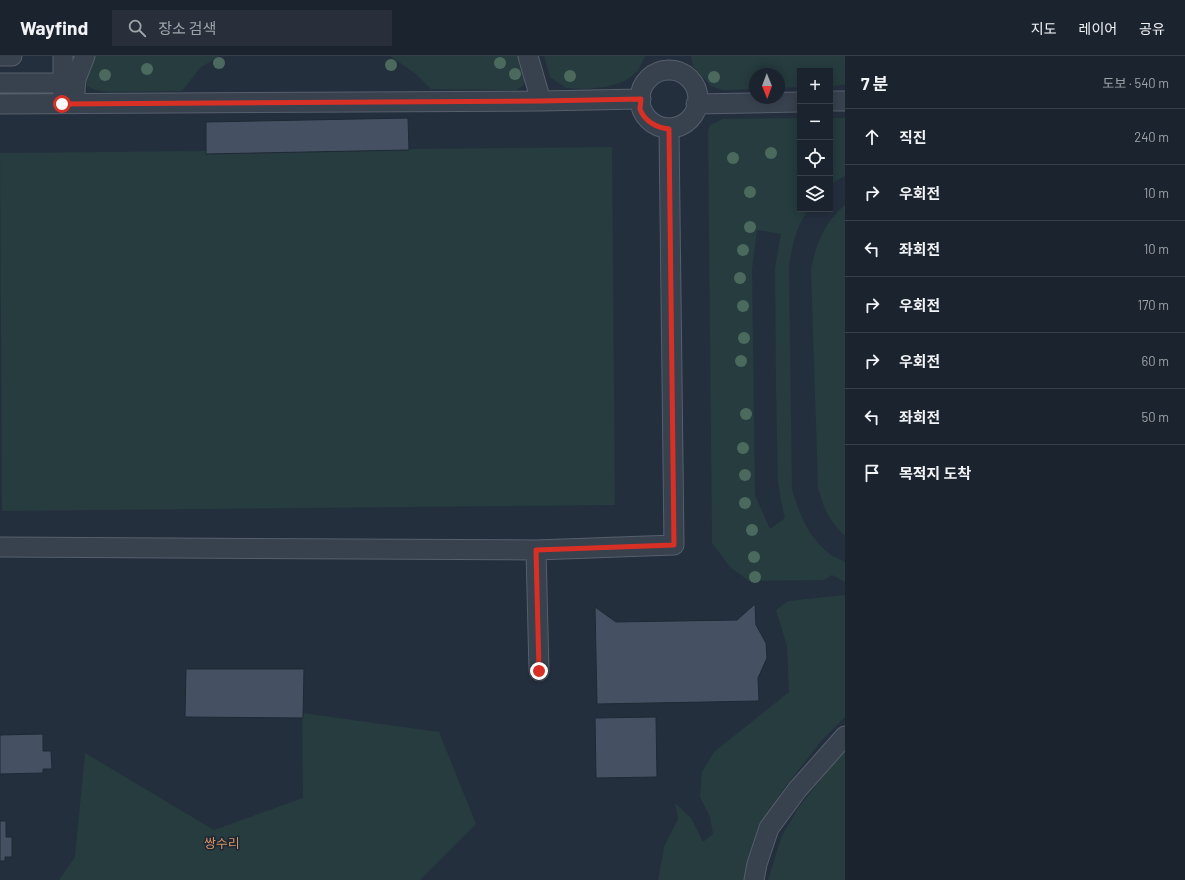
<!DOCTYPE html>
<html lang="ko">
<meta charset="utf-8">
<style>
body{margin:0;font-family:Barlow,"Noto Sans KR",sans-serif;background:#282f3a;color:#f1f3f6}
.controls{position:absolute;right:12px;top:12px;display:grid;overflow:hidden;border-radius:0px;box-shadow:0 2px 10px #0003}
.controls button{width:36px;height:36px;display:grid;place-items:center;padding:0;border:0;border-bottom:1px solid #39404a;background:#1b232e;color:#f1f3f6;font:20px sans-serif}
.compass{position:absolute;left:749px;top:12px;width:36px;height:36px;border-radius:50%;background:#1b232e;box-shadow:0 2px 10px #0003;rotate:179deg}
.stop{position:absolute;width:12px;height:12px;margin:-9px;border:3px solid #d93025;border-radius:50%;background:#fff}
.stop.end{background:#d93025;border-color:#fff;box-shadow:0 1px 4px #0008}
.list{margin:0;padding:0;list-style:none}
h2{display:flex;justify-content:space-between;align-items:center;height:52px;margin:0;padding:0 16px;font-size:17px}
h2 small{font-size:13px;font-weight:400;color:#a0a4aa}
.list li{display:grid;grid-template-columns:26px 1fr auto;gap:12px;align-items:center;box-sizing:border-box;height:56px;padding:0 16px;border-top:1px solid #39404a}
.list b{display:block;font-size:15px;white-space:nowrap}
.list em{font-size:13px;font-style:normal;color:#a0a4aa}
.icon{flex:none;width:22px;height:22px;fill:none;stroke:currentColor;stroke-width:2;stroke-linecap:round;stroke-linejoin:round}
.map{position:relative;flex:none;width:845px;height:824px;overflow:hidden}
header{display:flex;align-items:center;gap:24px;box-sizing:border-box;height:56px;padding:0 20px;background:#1b232e;border-bottom:1px solid #39404a}
header strong{font-size:19px}
nav{display:flex;gap:22px;margin-inline-start:auto;font-size:14px}
.search{width:280px;height:36px;background:#282f3a;display:flex;align-items:center;gap:10px;box-sizing:border-box;padding:0 14px;border-radius:0px;color:#a0a4aa;font-size:15px}
main{display:flex}
aside{flex:1;background:#1b232e}
.map>svg:first-child{display:block}
.green{fill:#263c3f;fill-rule:evenodd}
.building{fill:#455162;stroke:#1f2835}
.lines{fill:none;stroke-linecap:round;stroke-linejoin:round}
.minor-casing{stroke:#565f6c;stroke-width:21}
.minor{stroke:#38414e;stroke-width:19}
.tree{fill:#4b6a5d}
.route{stroke:#d93025;stroke-width:5}
.labels{text-anchor:middle;dominant-baseline:central;stroke-width:3;stroke-linejoin:round;paint-order:stroke}
.quarter-label{font-size:13px;fill:#d59563;stroke:#1d2633}
</style>
<header>
<strong>Wayfind</strong>
<div class="search"><svg class="icon" aria-label="search" viewBox="0 0 24 24"><circle cx="10" cy="10" r="6"/><path d="M15 15l6 6"/></svg>장소 검색</div>
<nav><a>지도</a><a>레이어</a><a>공유</a></nav>
</header>
<main>
<div class="map">
<svg width="845" height="824" viewBox="0 0 845 824">
<rect width="100%" height="100%" fill="#242f3e"/>
<path class="green" d="M 93,0 L 219,0 L 200,12 L 182,35 L 109,36 L 95,34 L 87,30 L 86,20 Z
M 390,0 L 519,0 L 526,22 L 523,30 L 516,34 L 431,33 L 416,18 Z
M 544,0 L 645,0 L 638,15 L 625,25 L 606,31 L 585,33 L 566,32 L 550,21 Z
M 691,0 L 845,0 L 845,28 L 830,31 L 830,15 L 800,15 L 800,31 L 779,32 L 779,18 L 755,18 L 755,33 L 723,34 L 711,30 L 693,10 Z
M 800,62 L 800,153 L 809,153 C 796,170 792,190 789,211 L 792,433 C 799,457 807,478 826,495 C 831,500 839,503 845,506 L 845,526 L 832,519 L 824,524 L 749,525 L 730,511 L 712,487 L 708,75 L 710,69 L 723,63 ZM 757,174 L 781,178 L 775,212 L 776,334 L 778,426 L 781,445 L 785,462 L 770,473 L 755,439 L 752,213 Z
M 830,62 L 845,62 L 845,120 L 837,124 L 830,130 Z
M 612,91 L 615,449 L 2,455 L 0,97 Z
M 845,149 L 845,480 C 829,464 824,454 818,432 L 811,213 C 816,188 825,165 845,149 Z
M 845,539 L 845,661 L 822,684 L 782,735 L 761,774 L 747,824 L 658,824 L 664,791 L 678,763 L 675,747 L 691,762 L 703,786 L 713,778 L 710,761 L 700,741 L 702,716 L 714,696 L 789,636 L 787,590 L 776,554 L 788,545 Z
M 302,657 L 439,676 L 476,768 L 420,824 L 59,824 L 75,801 L 85,697 L 214,774 L 303,742 Z
M 845,693 L 845,824 L 768,824 L 781,782 L 798,752 Z"/>
<path class="building" d="M 408,62 L 409,94 L 206,98 L 206,66 Z
M 755,548 L 756,569 L 766,587 L 767,602 L 758,622 L 759,645 L 597,648 L 595,551 L 616,566 L 737,564 Z
M 186,613 L 304,613 L 303,662 L 185,661 Z
M 656,661 L 657,721 L 596,722 L 595,662 Z
M 43,678 L 43,695 L 51,695 L 52,713 L 43,713 L 43,717 L 0,718 L 0,679 Z
M 0,765 L 6,765 L 6,781 L 12,781 L 12,801 L 5,801 L 5,805 L 0,805 Z"/>
<g class="lines">
<defs>
<path id="minor" d="M 0,0 L 12,0
M 63,0 L 63,39
M 528,0 L 541,45
M640 43a29 29 0 1 1 58 0a29 29 0 1 1-58 0Z
M 0,27 L 63,27
M 830,45 L 845,45
M 0,48 L 541,45 L 641,43
M 74,48 L 76,23 L 85,0
M 696,48 L 800,46
M 0,491 L 536,494 L 674,489 L 669,73
M 536,494 L 539,615
M 754,824 L 757,808 L 769,772 L 797,734 L 845,680"/>
</defs>
<use href="#minor" class="minor-casing"/>
<use href="#minor" class="minor"/>
</g>
<g class="tree">
<circle cx="219" cy="7" r="6"/>
<circle cx="500" cy="7" r="6"/>
<circle cx="391" cy="9" r="6"/>
<circle cx="147" cy="13" r="6"/>
<circle cx="515" cy="18" r="6"/>
<circle cx="105" cy="19" r="6"/>
<circle cx="570" cy="20" r="6"/>
<circle cx="714" cy="21" r="6"/>
<circle cx="771" cy="97" r="6"/>
<circle cx="733" cy="102" r="6"/>
<circle cx="750" cy="136" r="6"/>
<circle cx="750" cy="171" r="6"/>
<circle cx="743" cy="194" r="6"/>
<circle cx="740" cy="222" r="6"/>
<circle cx="743" cy="250" r="6"/>
<circle cx="744" cy="282" r="6"/>
<circle cx="741" cy="305" r="6"/>
<circle cx="746" cy="358" r="6"/>
<circle cx="743" cy="392" r="6"/>
<circle cx="745" cy="419" r="6"/>
<circle cx="745" cy="447" r="6"/>
<circle cx="752" cy="474" r="6"/>
<circle cx="754" cy="501" r="6"/>
<circle cx="755" cy="521" r="6"/>
</g>
<g class="lines">
<path class="route" d="M 62,48 L 541,45 L 641,43 C 641,46 640,50 640,53 C 644,65 657,72 669,73 L 674,489 L 536,494 L 539,615"/>
</g>
<g class="labels">
<g class="quarter-label">
<text x="222" y="787">쌍수리</text>
</g>
</g>
</svg>
<div class="controls">
<button>+</button>
<button>−</button>
<button><svg class="icon" aria-label="locate" viewBox="0 0 24 24"><circle cx="12" cy="12" r="6"/><path d="M12 2v4M12 18v4M2 12h4M18 12h4"/></svg></button>
<button><svg class="icon" aria-label="layers" viewBox="0 0 24 24"><path d="M12 4l9 5-9 5-9-5zM3 14l9 5 9-5"/></svg></button>
</div>
<svg class="compass" viewBox="-18 -18 36 36"><path d="M0-13l5 13h-10z" fill="#e53935"/><path d="M0 13l5-13h-10z" fill="#a0a4aa"/></svg>
<div class="stop" style="left:62px;top:48px"></div>
<div class="stop end" style="left:539px;top:615px"></div>
</div>
<aside>
<h2>7 분<small>도보 · 540 m</small></h2>
<ul class="list">
<li><svg class="icon" aria-label="ahead" viewBox="0 0 24 24"><path d="M12 20V5M6 11l6-6 6 6"/></svg><div><b>직진</b></div><em>240 m</em></li>
<li><svg class="icon" aria-label="right" viewBox="0 0 24 24"><path d="M7 20v-9h11M14 6l5 5-5 5"/></svg><div><b>우회전</b></div><em>10 m</em></li>
<li><svg class="icon" aria-label="left" viewBox="0 0 24 24"><path d="M17 20v-9H6M10 6l-5 5 5 5"/></svg><div><b>좌회전</b></div><em>10 m</em></li>
<li><svg class="icon" aria-label="right" viewBox="0 0 24 24"><path d="M7 20v-9h11M14 6l5 5-5 5"/></svg><div><b>우회전</b></div><em>170 m</em></li>
<li><svg class="icon" aria-label="right" viewBox="0 0 24 24"><path d="M7 20v-9h11M14 6l5 5-5 5"/></svg><div><b>우회전</b></div><em>60 m</em></li>
<li><svg class="icon" aria-label="left" viewBox="0 0 24 24"><path d="M17 20v-9H6M10 6l-5 5 5 5"/></svg><div><b>좌회전</b></div><em>50 m</em></li>
<li><svg class="icon" aria-label="arrive" viewBox="0 0 24 24"><path d="M6 21V4h12l-3 4 3 4H6"/></svg><div><b>목적지 도착</b></div></li>
</ul>
</aside>
</main>
